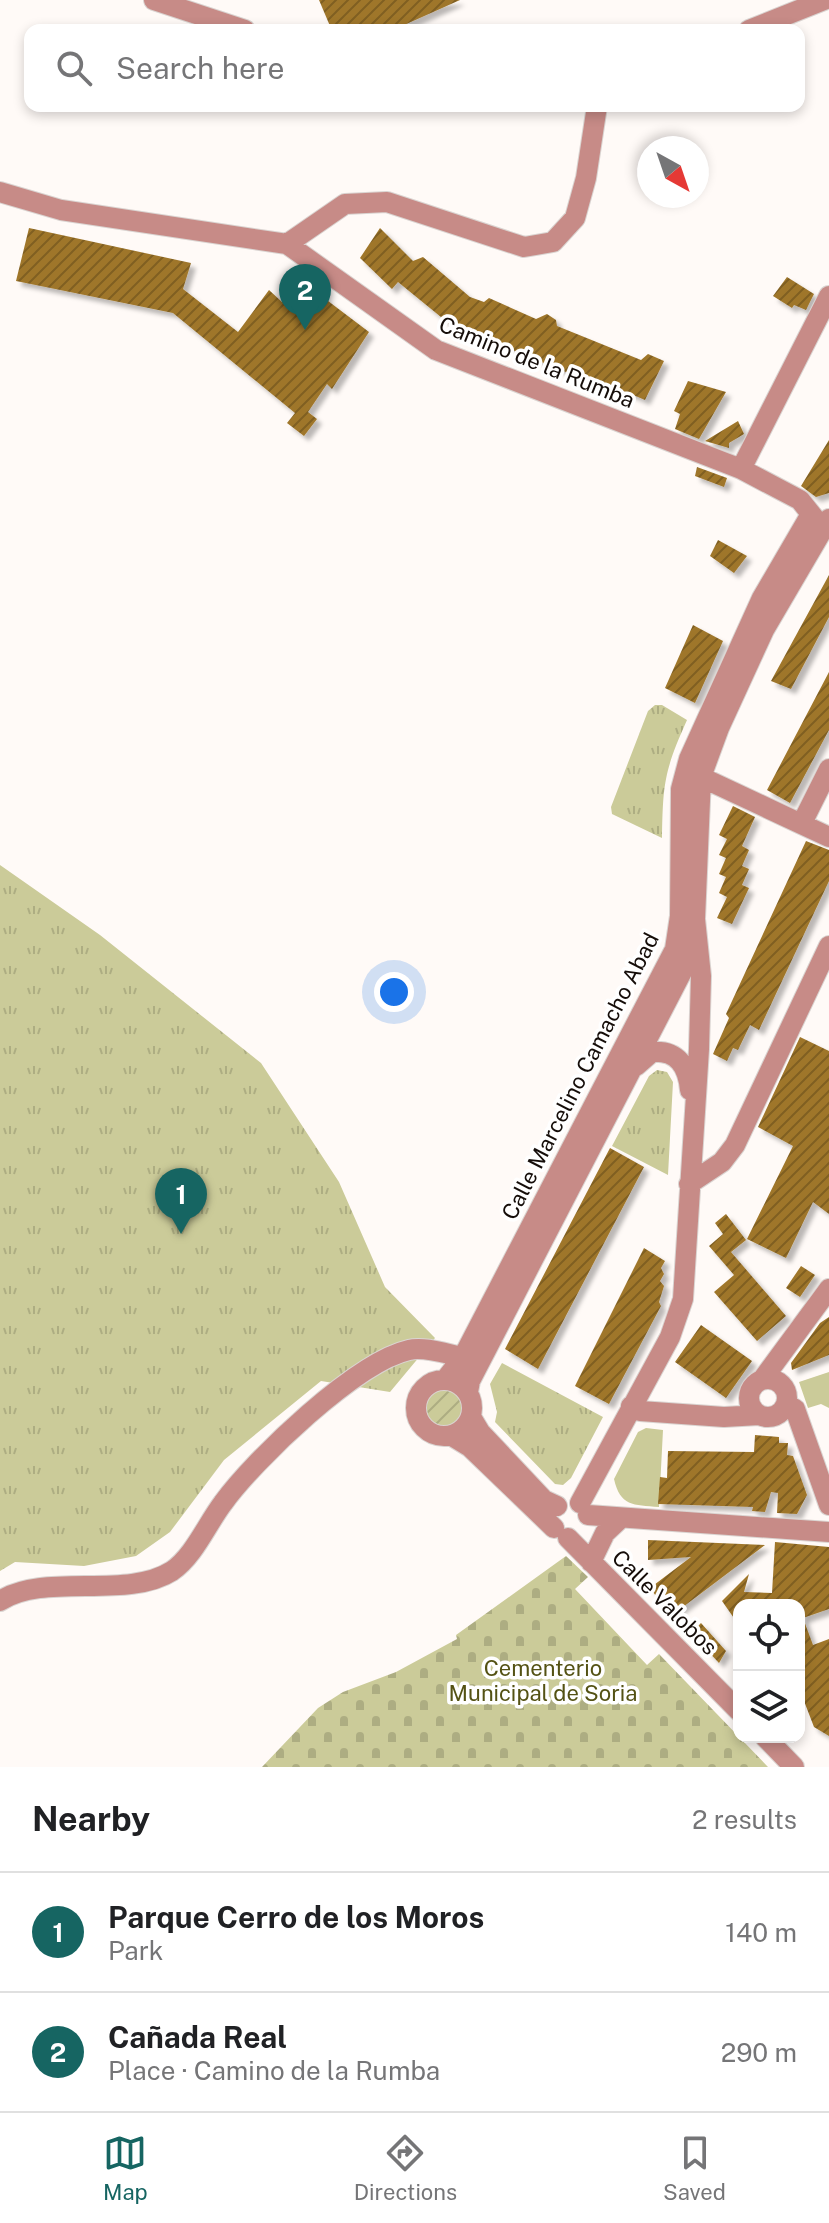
<!DOCTYPE html>
<meta charset="utf-8">
<style>
body{margin:0;font-family:"Public Sans",sans-serif;background:#f2f2f2;color:#202124}
.controls{position:absolute;right:24px;bottom:24px;display:grid;overflow:hidden;border-radius:16px;box-shadow:0 4px 12px #0003}
.controls button{width:72px;height:72px;display:grid;place-items:center;padding:0;border:0;border-bottom:2px solid #e0e0e0;background:#fff;color:#202124;font:40px sans-serif}
.compass{position:absolute;left:637px;top:136px;width:72px;height:72px;border-radius:50%;background:#fff;box-shadow:0 4px 12px #0003;rotate:140deg}
.you{position:absolute;left:394px;top:992px;width:28px;height:28px;margin:-20px;border:6px solid #fff;border-radius:50%;background:#1a73e8;box-shadow:0 0 0 12px #1a73e833}
.badge{display:grid;place-items:center;width:52px;height:52px;border-radius:50%;background:#166562;color:#fff;font-size:26px;font-weight:700}
.pin{position:absolute;translate:-50% -66px;filter:drop-shadow(0 2px 4px #0008)}
.pin::after{content:'';position:absolute;top:42px;width:28px;height:24px;background:inherit;clip-path:polygon(0 0,100% 0,50% 100%)}
.list{margin:0;padding:0;list-style:none}
h2{display:flex;justify-content:space-between;align-items:center;height:104px;margin:0;padding:0 32px;font-size:34px}
h2 small{font-size:26px;font-weight:400;color:#757577}
.list li{display:grid;grid-template-columns:52px 1fr auto;gap:24px;align-items:center;box-sizing:border-box;height:120px;padding:0 32px;border-top:2px solid #e0e0e0}
.list b{display:block;font-size:30px;white-space:nowrap}
.list p{margin:0;font-size:26px;white-space:nowrap;color:#757577}
.list em{font-size:26px;font-style:normal;color:#757577}
.icon{flex:none;width:44px;height:44px;fill:none;stroke:currentColor;stroke-width:2;stroke-linecap:round;stroke-linejoin:round}
.map{position:relative;flex:none;width:829px;height:1767px;overflow:hidden}
.search{position:absolute;background:#fff;box-shadow:0 4px 12px #0003;left:24px;right:24px;top:24px;height:88px;display:flex;align-items:center;gap:20px;box-sizing:border-box;padding:0 28px;border-radius:16px;color:#757577;font-size:30px}
.sheet{height:344px;background:#fff}
nav{display:flex;justify-content:space-around;align-items:center;box-sizing:border-box;height:112px;border-top:2px solid #e0e0e0;background:#fff;font-size:22px;color:#757577}
nav a{display:grid;justify-items:center;gap:4px}
nav .on{color:#166562}
.map>svg:first-child{display:block}
.grass{fill:#cbcb99}
.cemetery{fill:url(#cemetery-stones)}
.park{fill:url(#park-tufts)}
.garden{fill:url(#garden-furrows)}
.building{fill:url(#building-hatch);filter:url(#shadow)}
.lines{fill:none;stroke-linecap:round;stroke-linejoin:round}
.minor-casing{stroke:#dad4d1;stroke-width:22}
.minor{stroke:#c78b87;stroke-width:20}
.labels{text-anchor:middle;dominant-baseline:central;stroke-width:7;stroke-linejoin:round;paint-order:stroke}
.street-label{font-size:22px;fill:#150d09;stroke:#fff}
.park-label{font-size:22px;fill:#545214;stroke:#fff}
</style>
<div class="map">
<svg width="829" height="1767" viewBox="0 0 829 1767">
<defs>
<pattern id="cemetery-stones" width="16" height="16" patternUnits="userSpaceOnUse" patternTransform="scale(2)"><rect width="16" height="16" fill="#cbcb99"/><path d="M2 7V4a2 2 0 0 1 4 0v3zM10 15v-3a2 2 0 0 1 4 0v3z" fill="#adad82"/></pattern>
<pattern id="park-tufts" width="24" height="20" patternUnits="userSpaceOnUse" patternTransform="scale(2)"><rect width="24" height="20" fill="#cbcb99"/><path d="M3 7l-1-3M5 7V3M7 7l1-3M15 17l-1-3M17 17v-4M19 17l1-3" fill="none" stroke="#adad82"/></pattern>
<pattern id="garden-furrows" width="10" height="10" patternUnits="userSpaceOnUse" patternTransform="scale(2)"><rect width="10" height="10" fill="#cbcb99"/><path d="M-1 1l2-2M0 10L10 0M9 11l2-2" fill="none" stroke="#adad82"/></pattern>
<pattern id="building-hatch" width="6" height="6" patternUnits="userSpaceOnUse" patternTransform="scale(2)"><rect width="6" height="6" fill="#9f762a"/><path d="M-1 1l2-2M0 6l6-6M5 7l2-2" fill="none" stroke="#805f22"/></pattern>
<filter id="shadow"><feDropShadow dx="5" dy="5" stdDeviation="2" flood-color="#0004"/></filter>
</defs>
<rect width="100%" height="100%" fill="#fffaf7"/>
<path class="grass" d="M 829,1372 L 829,1408 L 821,1404 L 808,1408 L 799,1382 Z
M 646,1428 L 663,1430 L 659,1507 C 633,1505 620,1506 614,1479 L 638,1432 Z"/>
<path class="cemetery" d="M 566,1556 L 588,1577 L 575,1589 L 647,1665 L 659,1654 L 768,1767 L 262,1767 L 318,1708 L 343,1692 L 396,1672 L 457,1639 L 456,1635 Z"/>
<path class="park" d="M 655,705 L 662,705 L 687,720 C 664,771 663,784 662,838 L 612,814 L 611,807 L 648,711 Z
M 0,865 L 100,935 L 261,1063 L 339,1182 L 385,1287 L 435,1338 L 390,1392 L 321,1381 L 224,1460 L 170,1532 L 136,1556 L 84,1566 L 15,1562 L 0,1571 Z
M 657,1070 L 667,1072 L 673,1082 L 668,1175 L 612,1146 L 649,1076 Z
M 502,1363 L 603,1417 L 571,1478 L 563,1485 L 555,1484 L 495,1422 L 497,1412 L 490,1384 Z"/>
<path class="garden" d="M425 1409a20 20 0 1 1 40 0a20 20 0 1 1-40 0Z"/>
<path class="building" d="M 319,0 L 460,0 L 393,30 L 337,30 L 330,26 Z
M 29,228 L 191,263 L 183,289 L 238,332 L 269,290 L 282,302 L 299,279 L 369,332 L 332,389 L 327,384 L 308,412 L 317,419 L 304,436 L 287,423 L 295,413 L 173,313 L 16,281 Z
M 380,228 L 413,261 L 423,257 L 470,297 L 484,302 L 489,298 L 536,319 L 547,314 L 556,320 L 557,326 L 641,360 L 648,354 L 664,361 L 645,400 L 593,378 L 590,382 L 464,330 L 455,322 L 452,326 L 398,282 L 392,289 L 360,258 Z
M 787,277 L 814,294 L 806,310 L 794,305 L 792,308 L 773,296 Z
M 688,381 L 726,392 L 699,439 L 675,429 L 680,414 L 674,411 Z
M 738,421 L 744,434 L 729,443 L 729,448 L 705,441 Z
M 829,440 L 829,493 L 816,497 L 801,486 Z
M 697,467 L 727,478 L 724,487 L 695,476 Z
M 718,540 L 747,556 L 734,573 L 710,556 Z
M 829,575 L 829,617 L 791,689 L 771,681 Z
M 693,625 L 723,641 L 695,703 L 665,688 Z
M 829,672 L 829,730 L 790,803 L 767,790 Z
M 733,806 L 755,817 L 742,846 L 749,850 L 742,866 L 749,869 L 742,885 L 749,888 L 732,924 L 717,918 L 727,897 L 719,893 L 726,877 L 719,874 L 726,858 L 719,855 L 727,839 L 719,835 Z
M 806,841 L 829,850 L 829,881 L 759,1030 L 750,1025 L 738,1050 L 733,1048 L 727,1061 L 713,1054 L 729,1018 L 726,1014 Z
M 800,1037 L 829,1051 L 829,1214 L 813,1202 L 786,1258 L 747,1239 L 793,1146 L 758,1127 Z
M 610,1148 L 644,1167 L 538,1369 L 505,1349 Z
M 726,1214 L 746,1240 L 731,1252 L 786,1316 L 757,1341 L 714,1292 L 734,1275 L 709,1246 L 723,1234 L 715,1223 Z
M 644,1248 L 665,1261 L 661,1268 L 664,1274 L 660,1281 L 664,1286 L 659,1302 L 661,1306 L 609,1404 L 575,1386 Z
M 801,1266 L 815,1275 L 800,1297 L 786,1288 Z
M 829,1317 L 829,1355 L 792,1370 L 791,1363 L 820,1323 Z
M 701,1325 L 752,1361 L 726,1398 L 675,1362 Z
M 755,1435 L 779,1437 L 779,1443 L 788,1443 L 787,1455 L 793,1456 L 807,1495 L 797,1514 L 777,1513 L 778,1493 L 771,1492 L 765,1512 L 752,1511 L 753,1507 L 658,1504 L 660,1477 L 667,1478 L 668,1451 L 754,1452 Z
M 648,1540 L 765,1545 L 671,1616 L 650,1588 L 691,1557 L 648,1560 Z
M 775,1542 L 829,1547 L 829,1609 L 803,1618 L 813,1645 L 829,1639 L 829,1736 L 814,1727 L 799,1688 L 799,1605 L 739,1605 L 736,1621 L 722,1601 L 749,1574 L 744,1592 L 772,1593 Z
M 701,1623 L 726,1651 L 719,1663 L 691,1633 Z"/>
<g class="lines">
<defs>
<path id="minor" d="M 154,0 L 245,30
M 749,30 L 824,0
M 0,192 L 61,210 L 287,244 L 436,350 L 741,469 L 800,500 L 819,524
M 287,244 L 345,204 L 387,202 L 524,247 L 553,242 L 575,218 L 586,178 L 597,106
M 741,469 L 829,296
M 701,777 L 829,837
M 802,823 L 829,769
M 636,1066 L 652,1052 C 678,1050 688,1067 690,1090
M 689,1184 L 722,1162 L 735,1145 L 829,946
M749 1398a19 19 0 1 1 38 0a19 19 0 1 1-38 0Z
M416 1408a28 28 0 1 1 56 0a28 28 0 1 1-56 0Z
M 445,1380 L 463,1357 L 675,949 L 680,916 L 681,789 L 689,759 L 762,598 L 811,514
M 762,1380 L 829,1289
M 468,1392 L 470,1381 L 684,968 L 694,935
M 786,1404 L 795,1409 L 829,1505
M 631,1406 L 640,1411 L 724,1417 L 759,1415
M 471,1417 L 480,1432 L 544,1500 L 557,1506
M 452,1436 L 470,1447 L 554,1528
M 580,1503 L 670,1337 L 683,1299 L 699,1049 L 701,976 L 695,919 L 701,777 L 719,728 L 764,630 L 829,519
M 588,1515 L 829,1532
M 568,1538 L 739,1711
M 591,1562 L 605,1533 L 621,1518
M 0,1601 C 44,1572 127,1600 172,1571 C 194,1556 207,1524 223,1503 C 255,1459 356,1362 409,1350 C 424,1346 447,1354 463,1357
M 765,1737 L 794,1767"/>
</defs>
<use href="#minor" class="minor-casing"/>
<use href="#minor" class="minor"/>
</g>
<g class="labels">
<g class="street-label">
<text transform="translate(537 362) rotate(22)">Camino de la Rumba</text>
<text transform="translate(580 1076) rotate(-63)">Calle Marcelino Camacho Abad</text>
<text transform="translate(665 1602) rotate(45)">Calle Valobos</text>
</g>
<g class="park-label">
<text x="543" y="1668">Cementerio<tspan x="543" dy="25">Municipal de Soria</tspan></text>
</g>
</g>
</svg>
<div class="controls">
<button><svg class="icon" aria-label="locate" viewBox="0 0 24 24"><circle cx="12" cy="12" r="6"/><path d="M12 2v4M12 18v4M2 12h4M18 12h4"/></svg></button>
<button><svg class="icon" aria-label="layers" viewBox="0 0 24 24"><path d="M12 4l9 5-9 5-9-5zM3 14l9 5 9-5"/></svg></button>
</div>
<svg class="compass" viewBox="-18 -18 36 36"><path d="M0-13l5 13h-10z" fill="#e53935"/><path d="M0 13l5-13h-10z" fill="#757577"/></svg>
<div class="you"></div>
<div class="pin badge" style="left:181px;top:1234px">1</div>
<div class="pin badge" style="left:305px;top:330px">2</div>
<div class="search"><svg class="icon" aria-label="search" viewBox="0 0 24 24"><circle cx="10" cy="10" r="6"/><path d="M15 15l6 6"/></svg>Search here</div>
</div>
<section class="sheet">
<h2>Nearby<small>2 results</small></h2>
<ul class="list">
<li><span class="badge">1</span><div><b>Parque Cerro de los Moros</b><p>Park</p></div><em>140 m</em></li>
<li><span class="badge">2</span><div><b>Cañada Real</b><p>Place · Camino de la Rumba</p></div><em>290 m</em></li>
</ul>
</section>
<nav>
<a class="on"><svg class="icon" aria-label="map" viewBox="0 0 24 24"><path d="M3 6l6-2 6 2 6-2v14l-6 2-6-2-6 2zM9 4v14M15 6v14"/></svg>Map</a>
<a><svg class="icon" aria-label="directions" viewBox="0 0 24 24"><path d="M12 3l9 9-9 9-9-9zM9 14v-3h6M13 9l2 2-2 2"/></svg>Directions</a>
<a><svg class="icon" aria-label="saved" viewBox="0 0 24 24"><path d="M7 4h10v16l-5-4-5 4z"/></svg>Saved</a>
</nav>
